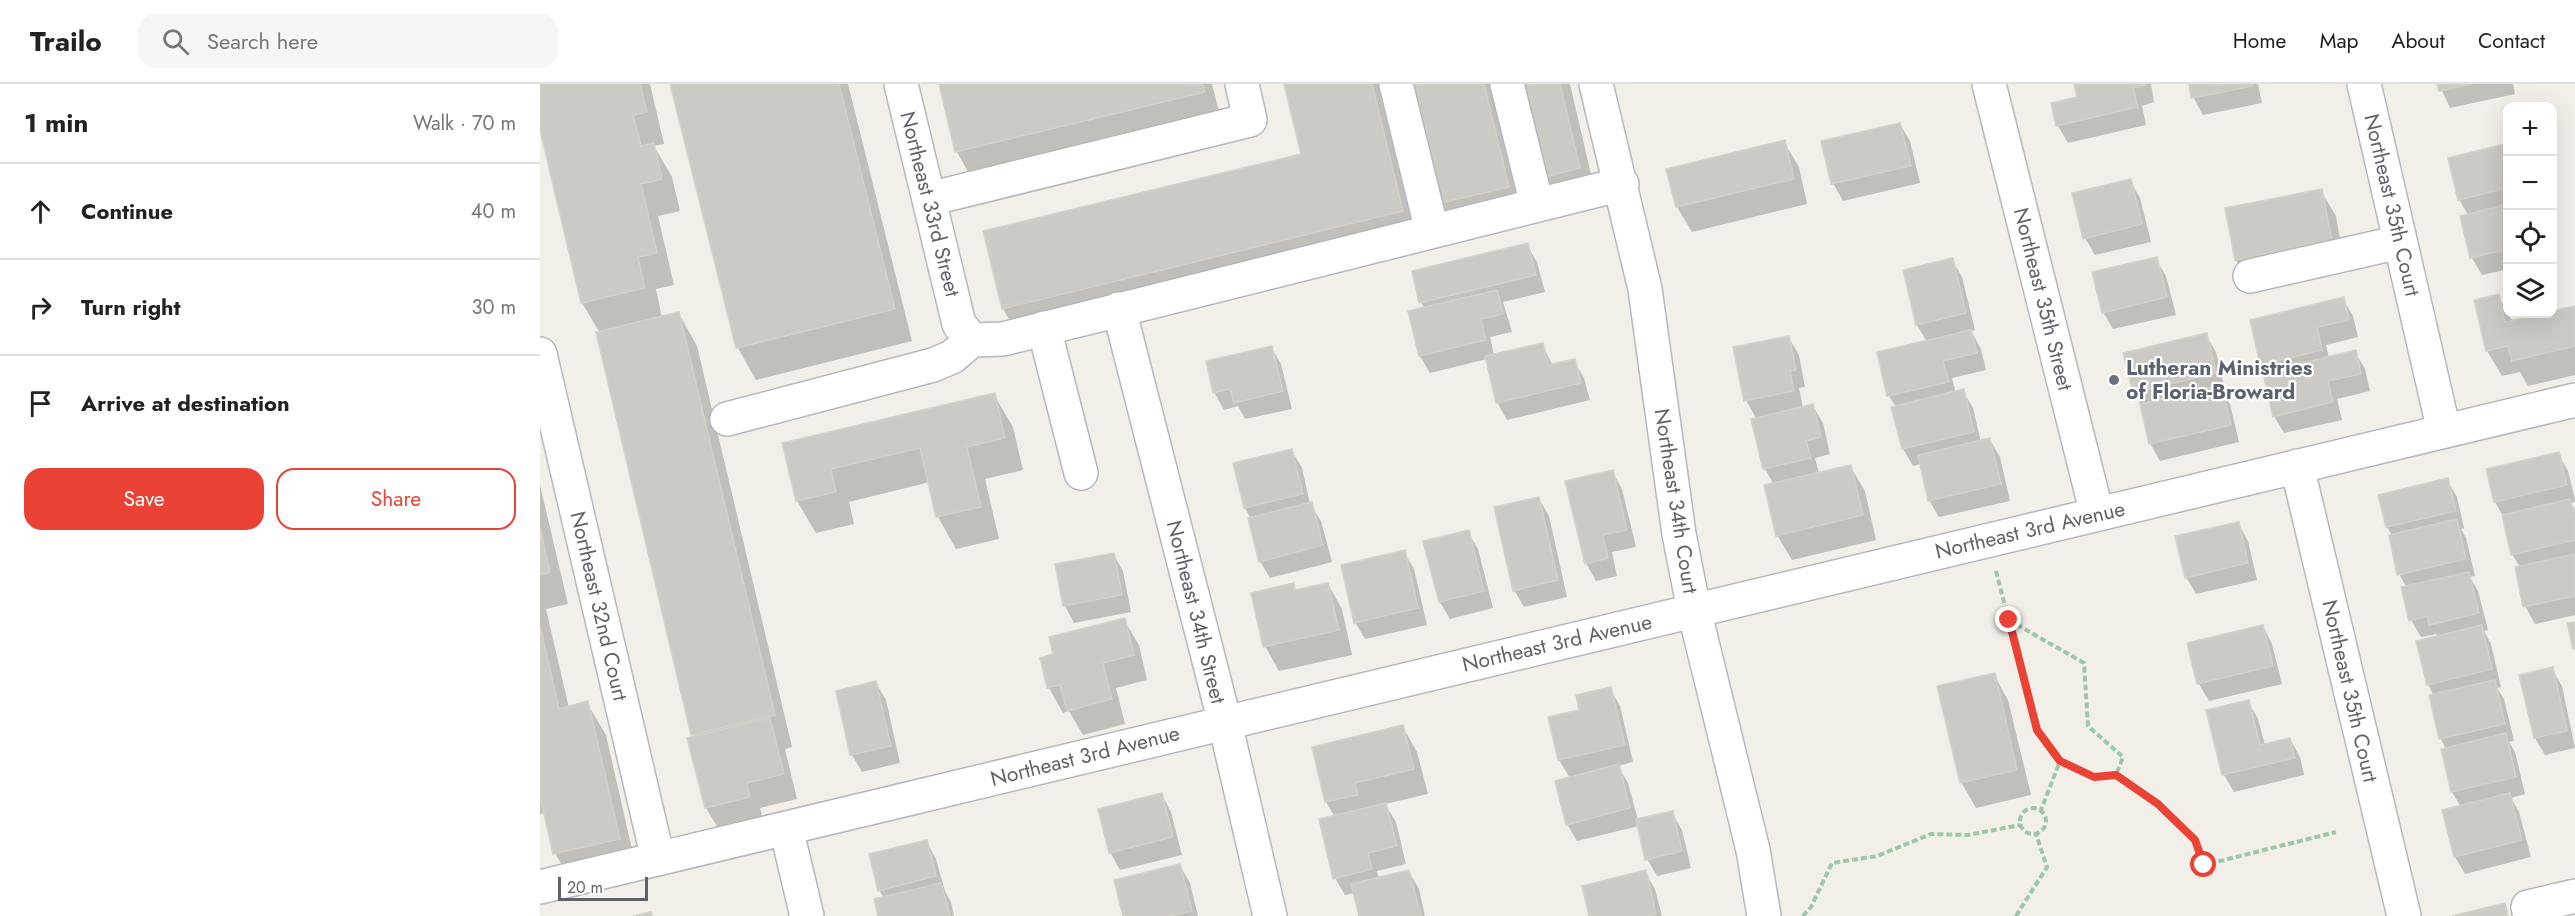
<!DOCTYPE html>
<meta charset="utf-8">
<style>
body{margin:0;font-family:Jost,sans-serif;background:#f6f6f6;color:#222}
.controls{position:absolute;right:18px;top:18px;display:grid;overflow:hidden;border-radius:12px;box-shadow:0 6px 24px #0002}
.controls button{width:54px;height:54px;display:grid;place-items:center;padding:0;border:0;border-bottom:2px solid #e0e0e0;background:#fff;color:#222;font:30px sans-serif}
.scale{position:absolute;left:18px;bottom:15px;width:90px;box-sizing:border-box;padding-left:6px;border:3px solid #5f6368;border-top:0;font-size:16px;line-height:21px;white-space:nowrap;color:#5f6368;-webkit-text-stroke:4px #fff;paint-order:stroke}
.stop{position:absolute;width:18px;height:18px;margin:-14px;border:4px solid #ea4335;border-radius:50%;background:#fff}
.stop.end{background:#ea4335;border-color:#fff;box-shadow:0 2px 6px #0008}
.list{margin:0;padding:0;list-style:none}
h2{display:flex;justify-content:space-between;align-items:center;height:78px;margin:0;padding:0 24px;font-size:26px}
h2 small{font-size:20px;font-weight:400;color:#767676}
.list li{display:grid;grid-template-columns:39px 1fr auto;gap:18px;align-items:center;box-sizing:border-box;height:96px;padding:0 24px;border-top:2px solid #e0e0e0}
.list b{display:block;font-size:22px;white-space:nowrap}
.list em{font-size:20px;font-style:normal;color:#767676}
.actions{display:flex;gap:12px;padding:18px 24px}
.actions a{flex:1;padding:14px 0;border:2px solid #ea4335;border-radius:18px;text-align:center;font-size:21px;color:#ea4335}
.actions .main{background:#ea4335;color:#fff}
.icon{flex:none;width:33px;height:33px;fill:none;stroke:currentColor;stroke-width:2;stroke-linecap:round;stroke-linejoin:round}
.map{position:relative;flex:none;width:2035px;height:832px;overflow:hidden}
header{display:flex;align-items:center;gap:36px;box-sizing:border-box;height:84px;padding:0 30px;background:#fff;border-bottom:2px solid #e0e0e0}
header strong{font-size:28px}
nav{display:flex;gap:33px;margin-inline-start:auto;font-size:21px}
.search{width:420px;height:54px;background:#f6f6f6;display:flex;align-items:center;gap:15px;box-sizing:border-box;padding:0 21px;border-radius:18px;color:#767676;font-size:22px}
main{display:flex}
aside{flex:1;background:#fff}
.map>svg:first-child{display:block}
.shadow{fill:#0003}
.building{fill:#cccac5;stroke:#d6d1c6;stroke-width:1.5}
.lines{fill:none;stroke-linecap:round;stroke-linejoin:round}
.minor-casing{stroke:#b5b8bc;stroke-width:36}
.path{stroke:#9cc7a9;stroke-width:4;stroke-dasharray:6 3;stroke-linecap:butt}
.minor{stroke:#fff;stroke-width:33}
.route{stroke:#ea4335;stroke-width:8}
.worship-dot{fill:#6b7280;stroke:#fff;stroke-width:2}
.labels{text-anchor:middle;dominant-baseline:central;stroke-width:4.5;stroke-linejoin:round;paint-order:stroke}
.street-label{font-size:21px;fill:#5f6368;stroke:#fff}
.worship-label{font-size:21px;font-weight:bold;fill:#5b616d;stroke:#fff;text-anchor:start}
</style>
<header>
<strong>Trailo</strong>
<div class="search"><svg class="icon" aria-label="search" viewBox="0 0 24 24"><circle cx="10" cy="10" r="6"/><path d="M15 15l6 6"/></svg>Search here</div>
<nav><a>Home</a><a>Map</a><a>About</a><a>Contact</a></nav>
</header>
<main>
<aside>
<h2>1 min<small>Walk · 70 m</small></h2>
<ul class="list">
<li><svg class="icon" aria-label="ahead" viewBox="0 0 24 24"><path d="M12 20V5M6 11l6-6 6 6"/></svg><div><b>Continue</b></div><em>40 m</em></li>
<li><svg class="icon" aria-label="right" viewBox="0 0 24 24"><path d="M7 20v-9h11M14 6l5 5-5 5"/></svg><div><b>Turn right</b></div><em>30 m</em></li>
<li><svg class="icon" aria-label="arrive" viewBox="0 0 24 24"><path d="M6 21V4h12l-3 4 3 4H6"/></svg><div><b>Arrive at destination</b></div></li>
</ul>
<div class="actions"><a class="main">Save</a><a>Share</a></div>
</aside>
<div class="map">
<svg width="2035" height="832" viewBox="0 0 2035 832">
<rect width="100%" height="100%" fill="#f1efe8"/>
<path class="shadow" d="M 0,0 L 110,0 L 124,60 L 114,62 L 132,93 L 140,127 L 118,132 L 134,201 L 116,205 L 122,234 L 139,230 L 157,262 L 252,663 L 245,665 L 257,715 L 220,724 L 224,738 L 181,749 L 166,724 L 155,654 L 60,249 L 42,219 L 0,39 Z
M 132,0 L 308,0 L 372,257 L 216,296 L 198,264 Z
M 400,0 L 672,0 L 682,40 L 435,100 L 417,68 Z
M 745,0 L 841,0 L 880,159 L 482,257 L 463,225 L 445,148 L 763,71 Z
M 874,0 L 954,0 L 986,135 L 921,151 L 902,119 Z
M 984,0 L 1030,0 L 1057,116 L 1024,124 L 1006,92 Z
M 1535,0 L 1611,0 L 1614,18 L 1602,22 L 1606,41 L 1528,59 L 1518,42 L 1539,14 Z
M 1650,0 L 1718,0 L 1722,19 L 1663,31 L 1653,13 Z
M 1899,0 L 1973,0 L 1975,10 L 1910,24 Z
M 1360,40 L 1370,57 L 1380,99 L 1303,117 L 1293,99 Z
M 1244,58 L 1259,83 L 1267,120 L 1152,148 L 1137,123 L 1128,86 Z
M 1965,62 L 1968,67 L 1968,185 L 1942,191 L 1932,174 L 1922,133 L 1928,131 L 1919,115 Z
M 1590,96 L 1600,114 L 1611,158 L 1555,171 L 1545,154 Z
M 1781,107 L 1796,132 L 1805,183 L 1711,201 L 1696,176 Z
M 987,161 L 997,178 L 1005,208 L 963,218 L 972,248 L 950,253 L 954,271 L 1002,260 L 1013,282 L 1034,277 L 1044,294 L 1050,316 L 967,336 L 957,318 L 947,275 L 890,289 L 880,272 L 884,224 L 881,218 Z
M 1616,175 L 1626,192 L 1636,231 L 1573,245 L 1563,228 Z
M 1412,176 L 1422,193 L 1435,246 L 1431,247 L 1441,265 L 1446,286 L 1412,294 L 1416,309 L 1423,307 L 1433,324 L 1441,358 L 1450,356 L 1460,373 L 1470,417 L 1399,433 L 1389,416 L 1381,380 L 1373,382 L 1363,365 L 1356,323 L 1349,312 L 1339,269 L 1387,258 L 1377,241 Z
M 1958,212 L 1973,238 L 2035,224 L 2035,291 L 1988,302 L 1980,288 L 1962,292 L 1947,267 Z
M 1803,215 L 1813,232 L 1818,253 L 1786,261 L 1789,274 L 1815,268 L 1825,285 L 1830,307 L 1797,315 L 1802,336 L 1744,349 L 1734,332 L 1727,289 L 1722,280 Z
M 1666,251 L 1676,268 L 1685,306 L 1682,307 L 1690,320 L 1699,358 L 1620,377 L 1610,359 L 1601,321 L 1594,308 Z
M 1249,254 L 1259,271 L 1265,303 L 1259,304 L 1263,324 L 1273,322 L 1283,339 L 1290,370 L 1275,374 L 1279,390 L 1310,382 L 1325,407 L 1336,456 L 1252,476 L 1237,451 L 1234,401 L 1225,385 L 1213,336 L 1217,336 L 1206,316 Z
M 731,263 L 741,280 L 752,325 L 705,335 L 698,322 L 684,326 L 674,308 Z
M 454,311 L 473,343 L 483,386 L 445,395 L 459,455 L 416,465 L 398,433 L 390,398 L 309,418 L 314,440 L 276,449 L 257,417 L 244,360 Z
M 752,367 L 762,384 L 770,420 L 781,437 L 792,478 L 730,494 L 720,477 L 711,435 L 705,424 L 695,380 Z
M 2018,369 L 2028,387 L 2035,415 L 2035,418 L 2031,419 L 2035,426 L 2035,531 L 1995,540 L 1985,522 L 1980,483 L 1972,470 L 1963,432 L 1955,418 Z
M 1072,387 L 1082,405 L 1096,463 L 1072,468 L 1077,492 L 1056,497 L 1046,479 Z
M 1907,396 L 1917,413 L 1924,444 L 1921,445 L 1926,454 L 1935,492 L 1930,493 L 1938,507 L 1948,546 L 1944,547 L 1951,560 L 1961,603 L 1957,604 L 1964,615 L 1974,657 L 1969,658 L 1975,668 L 1985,710 L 1971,714 L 1979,728 L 1991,773 L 1925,790 L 1915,773 L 1904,727 L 1921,723 L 1912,708 L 1902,666 L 1906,665 L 1901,655 L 1891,612 L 1894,612 L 1888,600 L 1898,553 L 1896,550 L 1881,553 L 1871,536 L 1867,504 L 1859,490 L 1852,451 L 1847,443 L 1840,412 Z
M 0,401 L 28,520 L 6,525 L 29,624 L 47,619 L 66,651 L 97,787 L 33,801 L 15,769 L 5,729 L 0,730 Z
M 999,415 L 1009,432 L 1027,513 L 984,523 L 974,506 Z
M 1698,439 L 1708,457 L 1717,496 L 1656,510 L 1646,493 Z
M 928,448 L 938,465 L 953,524 L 910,535 L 900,518 Z
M 864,468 L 874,485 L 887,541 L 825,555 L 815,538 Z
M 573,470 L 583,487 L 591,528 L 534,539 L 525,522 L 516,481 Z
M 788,500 L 802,525 L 812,571 L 739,587 L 725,562 L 753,501 L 757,507 Z
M 584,536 L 599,561 L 607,596 L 576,604 L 585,640 L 543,651 L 529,627 L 523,629 L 509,604 L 515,571 Z
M 1723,542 L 1732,560 L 1742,600 L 1669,617 L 1659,600 L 1649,560 Z
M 2012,585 L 2022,602 L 2035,664 L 2005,671 L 1995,654 Z
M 1454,591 L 1468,616 L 1491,711 L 1436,724 L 1421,698 Z
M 336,599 L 346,616 L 360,679 L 322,688 L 312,671 L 297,608 Z
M 1070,605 L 1080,622 L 1093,678 L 1078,682 L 1088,699 L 1098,736 L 1132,729 L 1142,746 L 1151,784 L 1117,792 L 1107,775 L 1099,742 L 1037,757 L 1027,740 L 1030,694 L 1019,676 L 1009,634 L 1041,627 Z
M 1708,617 L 1718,635 L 1725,661 L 1750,655 L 1760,673 L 1764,691 L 1694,708 L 1684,691 L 1668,627 Z
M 863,643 L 877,668 L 888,710 L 845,720 L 856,738 L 866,780 L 837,787 L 839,795 L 869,788 L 879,805 L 885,832 L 820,832 L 815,809 L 805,811 L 795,794 L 795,733 L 786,718 L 773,664 Z
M 622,711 L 631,728 L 642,771 L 580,786 L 570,768 Z
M 387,758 L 396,775 L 405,807 L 411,818 L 414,832 L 340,832 L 344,814 L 339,806 Z
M 640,782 L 650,799 L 658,832 L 584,832 Z
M 1105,788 L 1115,805 L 1122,832 L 1050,832 Z"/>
<path class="building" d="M 0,0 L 100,0 L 107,28 L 93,31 L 101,62 L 114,59 L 122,95 L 101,100 L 117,169 L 98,173 L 105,204 L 41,219 L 0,46 Z
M 130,0 L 299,0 L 355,225 L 196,264 Z
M 399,0 L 663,0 L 665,8 L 415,68 Z
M 744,0 L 832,0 L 863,127 L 462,225 L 443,147 L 761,70 Z
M 872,0 L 944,0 L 969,103 L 901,119 Z
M 982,0 L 1020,0 L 1040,84 L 1005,93 Z
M 1534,0 L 1605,0 L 1606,1 L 1593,4 L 1598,23 L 1516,42 L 1511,19 L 1537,13 Z
M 1649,0 L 1713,0 L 1713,2 L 1651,14 Z
M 1897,0 L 1932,0 L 1899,7 Z
M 1360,39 L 1371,82 L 1291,100 L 1281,57 Z
M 1245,56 L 1254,95 L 1136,123 L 1126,85 Z
M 1965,60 L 1968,104 L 1918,116 L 1908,74 Z
M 1591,95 L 1602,140 L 1543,155 L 1532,109 Z
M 1782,105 L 1792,157 L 1695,176 L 1685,124 Z
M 1968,120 L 1968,165 L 1930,174 L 1920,132 Z
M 988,159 L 996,191 L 879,219 L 872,187 Z
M 1617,173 L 1627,213 L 1562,229 L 1552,188 Z
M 1413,174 L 1426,229 L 1376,241 L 1363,186 Z
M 957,206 L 963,230 L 941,235 L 946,256 L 879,272 L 868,227 Z
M 1959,210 L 1965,238 L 2001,230 L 2012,230 L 2012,227 L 2035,222 L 2035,262 L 1972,277 L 1968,262 L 1946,267 L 1934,216 Z
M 1804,213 L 1809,236 L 1777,243 L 1782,266 L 1720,281 L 1710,236 Z
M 139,228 L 235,631 L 151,651 L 56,248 Z
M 1431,246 L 1437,269 L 1403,277 L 1409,298 L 1347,312 L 1337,268 Z
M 1667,249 L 1676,289 L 1593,309 L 1583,269 Z
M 1249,252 L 1256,286 L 1250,287 L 1254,307 L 1204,317 L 1193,263 Z
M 1003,259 L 1008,281 L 1035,275 L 1041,299 L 956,319 L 945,272 Z
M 732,262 L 743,307 L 694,319 L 690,305 L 673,309 L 666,277 Z
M 1816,266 L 1821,290 L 1788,297 L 1793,318 L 1733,333 L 1723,289 Z
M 1681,301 L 1691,341 L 1609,360 L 1600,320 Z
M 1424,305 L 1434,348 L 1362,365 L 1351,323 Z
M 455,309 L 465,354 L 427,363 L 441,423 L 396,433 L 380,364 L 291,385 L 296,408 L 256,417 L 242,359 Z
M 1273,320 L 1281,353 L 1266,357 L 1271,374 L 1223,385 L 1211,335 Z
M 1450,354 L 1461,400 L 1388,417 L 1378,371 Z
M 752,365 L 763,410 L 704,424 L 693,379 Z
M 2019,368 L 2027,401 L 1954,418 L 1946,385 Z
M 1311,381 L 1323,431 L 1236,452 L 1224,401 Z
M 1073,386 L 1087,446 L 1063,451 L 1068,474 L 1045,480 L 1025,397 Z
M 1908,394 L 1916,427 L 1846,443 L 1838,411 Z
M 999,413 L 1018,496 L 973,507 L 954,423 Z
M 2030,415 L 2035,435 L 2035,456 L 1971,471 L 1962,431 Z
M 772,418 L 783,461 L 719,478 L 708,434 Z
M 1917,435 L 1926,475 L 1857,491 L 1849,451 Z
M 1699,438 L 1708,479 L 1645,494 L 1635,452 Z
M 0,444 L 10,488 L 0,491 Z
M 929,446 L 944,507 L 899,518 L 883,457 Z
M 865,466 L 878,524 L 814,539 L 801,481 Z
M 574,469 L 582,511 L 523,522 L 515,480 Z
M 2035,470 L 2035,512 L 1983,523 L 1975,483 Z
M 1929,488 L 1939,529 L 1889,541 L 1887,532 L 1869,537 L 1861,503 Z
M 754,499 L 755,506 L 788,499 L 799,546 L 723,563 L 711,509 Z
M 585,534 L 594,571 L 563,579 L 572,615 L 527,627 L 520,601 L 507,604 L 500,574 L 513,570 L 509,553 Z
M 2035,538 L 2035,565 L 2033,565 L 2027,539 Z
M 1723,541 L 1733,582 L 1657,600 L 1647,559 Z
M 1942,541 L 1952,585 L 1887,601 L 1876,557 Z
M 0,542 L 19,625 L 48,617 L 80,755 L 13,770 L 0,712 Z
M 2013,583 L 2027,647 L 1994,654 L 1979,591 Z
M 1455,589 L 1477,686 L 1420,699 L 1397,602 Z
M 1955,596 L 1965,640 L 1899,655 L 1889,611 Z
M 336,597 L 351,662 L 310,671 L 296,607 Z
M 1071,603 L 1085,661 L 1018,676 L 1008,633 L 1039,626 L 1036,611 Z
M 1709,616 L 1720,661 L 1750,654 L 1755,674 L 1682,691 L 1666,626 Z
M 230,634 L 244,690 L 207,699 L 210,713 L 165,724 L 147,654 Z
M 863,641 L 874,685 L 815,699 L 818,711 L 785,718 L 772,663 Z
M 1966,649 L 1976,693 L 1911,708 L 1901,665 Z
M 1079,680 L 1090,724 L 1026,741 L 1015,697 Z
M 622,709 L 633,753 L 569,769 L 558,725 Z
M 1970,709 L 1982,756 L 1914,773 L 1902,726 Z
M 846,719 L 857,762 L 828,769 L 832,785 L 793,795 L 779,735 Z
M 1133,727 L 1142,767 L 1105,776 L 1096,735 Z
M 387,756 L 396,792 L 338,807 L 329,770 Z
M 640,780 L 652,827 L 629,832 L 583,832 L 574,796 Z
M 869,786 L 881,832 L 819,832 L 811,800 Z
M 1106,786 L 1116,830 L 1107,832 L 1049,832 L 1042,802 Z
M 401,799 L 410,832 L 338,832 L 334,815 Z
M 1965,819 L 1968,832 L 1912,832 Z
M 111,828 L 112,832 L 93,832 Z"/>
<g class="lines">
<defs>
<path id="minor" d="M 361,0 L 419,240 L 432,256 L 463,255 L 1082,100
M 856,0 L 892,147
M 967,0 L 997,121
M 1056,0 L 1105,205 L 1139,450 L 1154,526 L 1213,766 L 1224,832
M 1449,0 L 1557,430
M 1824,0 L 1904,347
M 389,115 L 710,36 L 702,0
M 1710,192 L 1860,158
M 579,225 L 685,639 L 730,832
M 504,244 L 541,389
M 0,270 L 118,775
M 187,335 L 393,281 L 412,273 L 432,256
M 1757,382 L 1864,832
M 246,744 L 267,832
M 0,803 L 2035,316
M 1990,832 L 1988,823 L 2035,812"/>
</defs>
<use href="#minor" class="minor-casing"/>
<path class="path" d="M 1456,487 L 1497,646 L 1520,677 L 1501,726
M 1469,536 L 1544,579 L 1548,642 L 1583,673 L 1576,691 L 1554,693 L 1520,677
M 1576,691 L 1618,720 L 1655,756 L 1664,781 L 1796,748
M1480 737a13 13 0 1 1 26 0a13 13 0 1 1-26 0Z
M 1263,832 L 1271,823 L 1292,779 L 1337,772 L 1391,750 L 1428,751 L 1480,741
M 1476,832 L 1507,783 L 1496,750"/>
<use href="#minor" class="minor"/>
</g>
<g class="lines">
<path class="route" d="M 1469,536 L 1497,646 L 1520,677 L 1554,693 L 1576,691 L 1618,720 L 1655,756 L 1664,781"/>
</g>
<circle class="worship-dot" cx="1574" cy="296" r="6"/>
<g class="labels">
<g class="street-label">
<text transform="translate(390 120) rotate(76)">Northeast 33rd Street</text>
<text transform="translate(1852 121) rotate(77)">Northeast 35th Court</text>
<text transform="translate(1503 215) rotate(76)">Northeast 35th Street</text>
<text transform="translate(1136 417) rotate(81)">Northeast 34th Court</text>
<text transform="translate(1490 446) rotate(-13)">Northeast 3rd Avenue</text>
<text transform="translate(59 522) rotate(77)">Northeast 32nd Court</text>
<text transform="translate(656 528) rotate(76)">Northeast 34th Street</text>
<text transform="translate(1017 559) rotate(-13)">Northeast 3rd Avenue</text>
<text transform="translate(1810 607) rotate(77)">Northeast 35th Court</text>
<text transform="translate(545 672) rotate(-14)">Northeast 3rd Avenue</text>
</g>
<g class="worship-label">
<text x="1586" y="284">Lutheran Ministries<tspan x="1586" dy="24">of Floria-Broward</tspan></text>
</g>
</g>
</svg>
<div class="controls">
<button>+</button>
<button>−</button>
<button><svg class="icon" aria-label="locate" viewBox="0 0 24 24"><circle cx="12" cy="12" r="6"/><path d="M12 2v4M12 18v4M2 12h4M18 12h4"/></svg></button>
<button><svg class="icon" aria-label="layers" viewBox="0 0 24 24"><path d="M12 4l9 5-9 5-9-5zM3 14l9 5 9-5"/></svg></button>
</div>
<div class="scale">20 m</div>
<div class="stop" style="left:1664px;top:781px"></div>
<div class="stop end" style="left:1469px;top:536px"></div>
</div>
</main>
